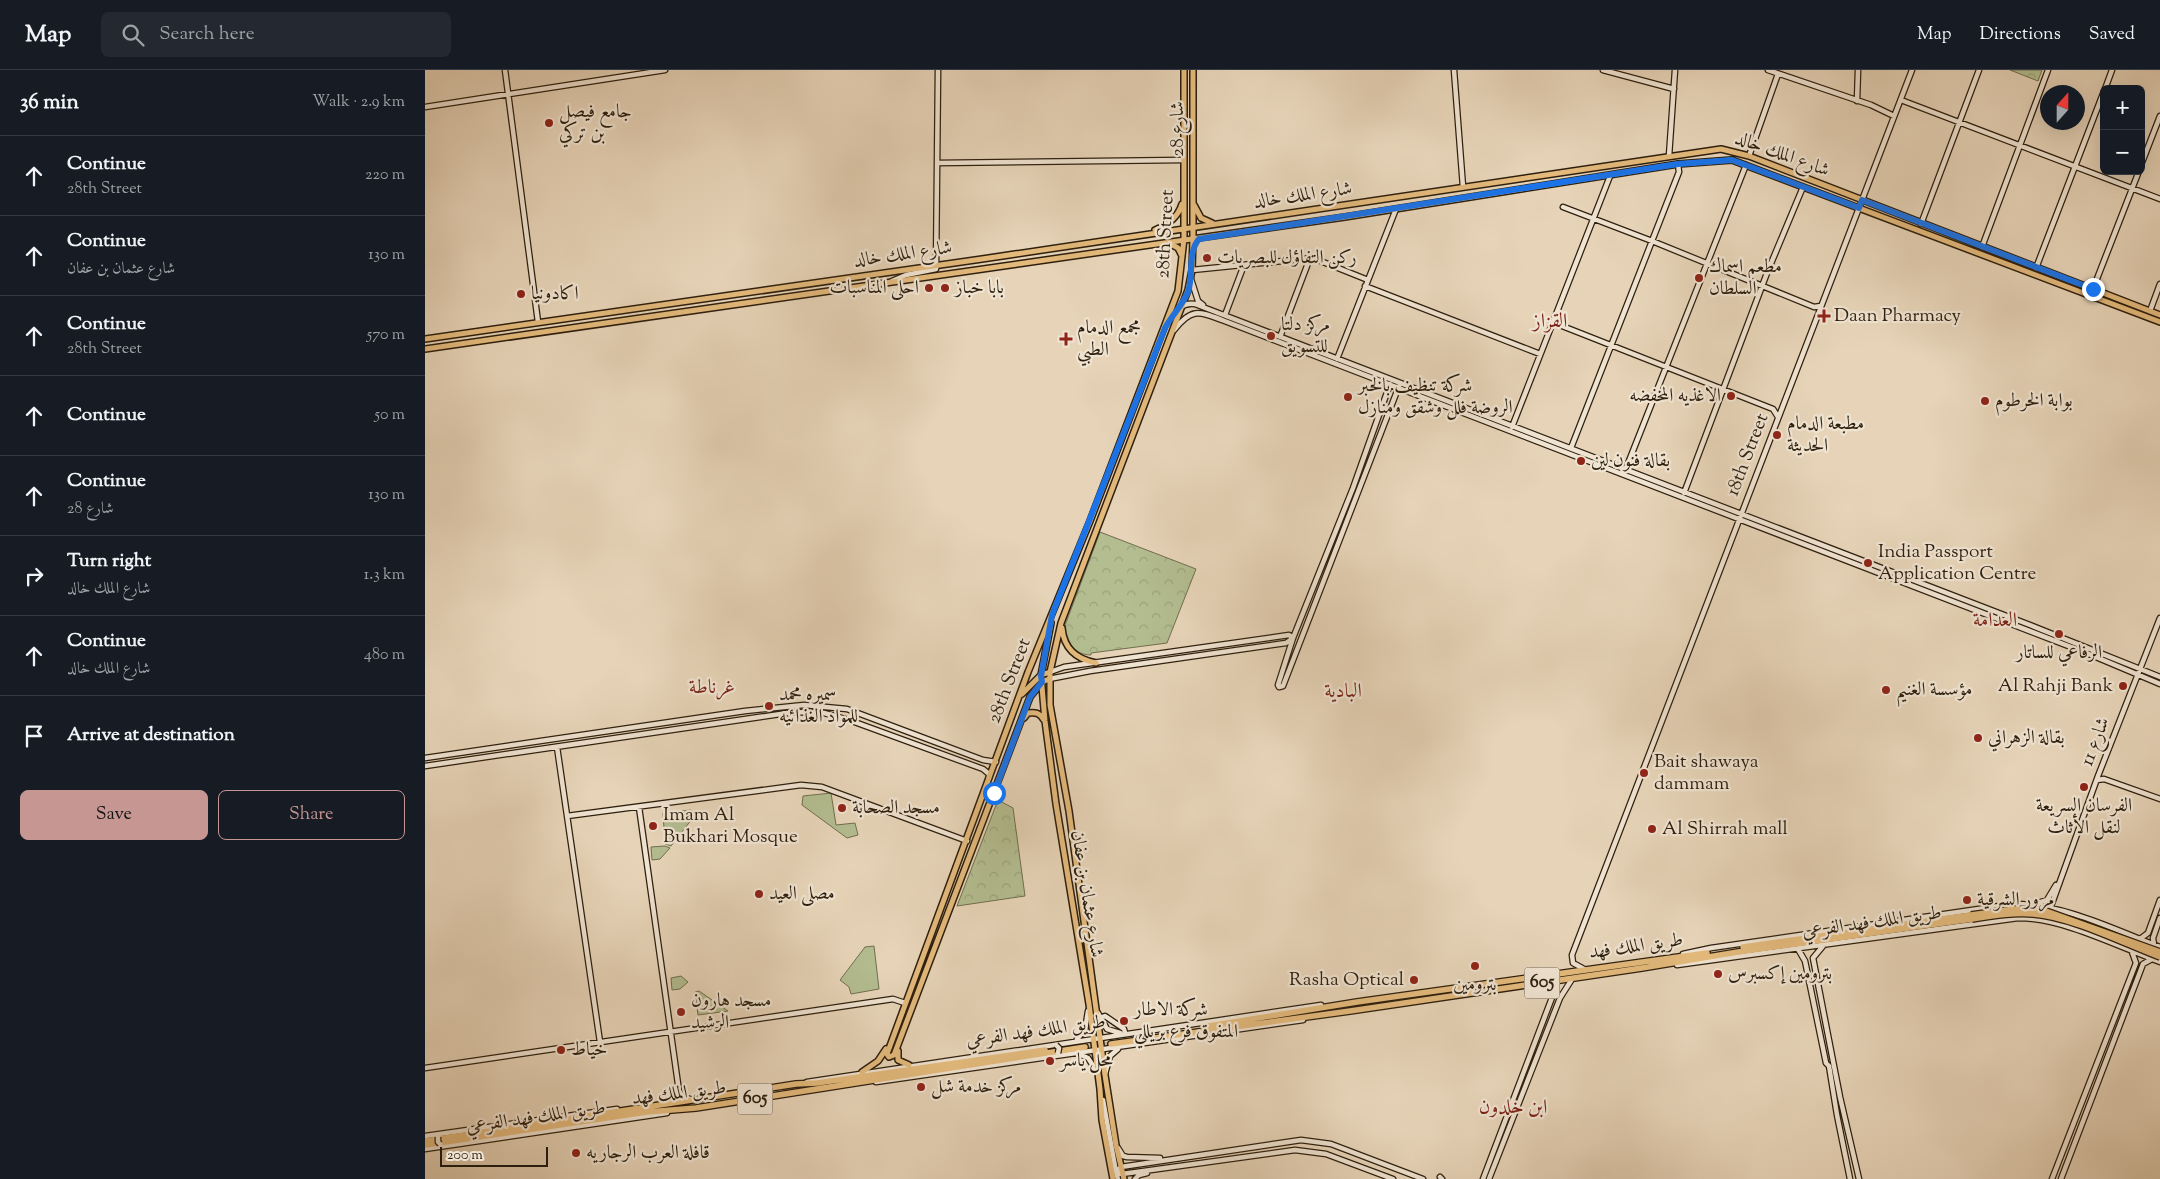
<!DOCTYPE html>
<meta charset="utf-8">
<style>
body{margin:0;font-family:"Sorts Mill Goudy",Amiri,serif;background:#242831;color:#f1f3f6}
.controls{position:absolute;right:15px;top:15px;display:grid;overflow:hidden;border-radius:8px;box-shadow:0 5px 20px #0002}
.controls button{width:45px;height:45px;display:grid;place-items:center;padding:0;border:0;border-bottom:1px solid #363941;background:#171b24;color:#f1f3f6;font:25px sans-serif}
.compass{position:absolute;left:1615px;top:15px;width:45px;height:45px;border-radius:50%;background:#171b24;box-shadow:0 5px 20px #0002;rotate:21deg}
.scale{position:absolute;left:15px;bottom:12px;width:108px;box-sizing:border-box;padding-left:5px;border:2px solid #2d1f0e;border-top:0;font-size:14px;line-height:18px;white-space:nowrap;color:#2d1f0e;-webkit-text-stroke:4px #efe3d1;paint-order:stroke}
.stop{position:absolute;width:15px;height:15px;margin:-11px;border:4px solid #1a73e8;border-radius:50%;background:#fff}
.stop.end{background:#1a73e8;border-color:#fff;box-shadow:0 1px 5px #0008}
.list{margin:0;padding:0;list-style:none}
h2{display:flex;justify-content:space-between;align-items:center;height:65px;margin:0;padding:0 20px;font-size:21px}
h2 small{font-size:16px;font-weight:400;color:#9ea1a6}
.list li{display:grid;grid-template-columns:32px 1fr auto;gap:15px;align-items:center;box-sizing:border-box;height:80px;padding:0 20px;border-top:1px solid #363941}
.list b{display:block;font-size:19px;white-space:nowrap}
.list p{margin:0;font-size:16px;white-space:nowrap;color:#9ea1a6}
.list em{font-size:16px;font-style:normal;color:#9ea1a6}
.actions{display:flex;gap:10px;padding:15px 20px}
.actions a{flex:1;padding:11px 0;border:1px solid #c59692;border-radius:8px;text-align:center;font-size:18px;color:#c59692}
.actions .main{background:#c59692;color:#111}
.icon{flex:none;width:28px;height:28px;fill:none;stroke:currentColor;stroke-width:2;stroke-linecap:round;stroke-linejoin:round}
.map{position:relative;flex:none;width:1735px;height:1109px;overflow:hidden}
header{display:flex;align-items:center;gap:30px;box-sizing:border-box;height:70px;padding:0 25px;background:#171b24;border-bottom:1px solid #363941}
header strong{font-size:24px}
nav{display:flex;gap:28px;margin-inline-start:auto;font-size:18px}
.search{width:350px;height:45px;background:#242831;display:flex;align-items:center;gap:12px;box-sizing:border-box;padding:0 18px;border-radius:8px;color:#9ea1a6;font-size:19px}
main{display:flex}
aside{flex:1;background:#171b24}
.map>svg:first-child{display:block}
.grass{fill:#b3bd90;stroke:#706e4f}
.park{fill:url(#park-crowns);stroke:#706e4f}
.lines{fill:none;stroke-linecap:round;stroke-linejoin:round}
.highway-tunnel{stroke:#c2b096;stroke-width:5.5;stroke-dasharray:5.5 3;stroke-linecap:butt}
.secondary-casing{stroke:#2d1f0e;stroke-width:7}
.primary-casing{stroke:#2d1f0e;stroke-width:8}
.highway-casing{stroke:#2d1f0e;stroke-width:8}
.secondary{stroke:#efe3d1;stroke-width:4.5}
.primary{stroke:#e4ba7c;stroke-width:5}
.highway{stroke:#e4ba7c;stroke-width:5.5}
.secondary-bridge-casing{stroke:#2d1f0e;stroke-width:7;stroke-linecap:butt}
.highway-bridge-casing{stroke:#2d1f0e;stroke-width:8;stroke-linecap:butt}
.secondary-bridge{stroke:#efe3d1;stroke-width:4.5}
.highway-bridge{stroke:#e4ba7c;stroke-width:5.5}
.route{stroke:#1a73e8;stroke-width:6}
.poi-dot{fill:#8f2418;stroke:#efe3d1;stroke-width:2}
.labels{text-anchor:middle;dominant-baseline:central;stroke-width:4.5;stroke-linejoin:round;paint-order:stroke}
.shield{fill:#efe3d1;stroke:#675a48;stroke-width:1}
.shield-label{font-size:18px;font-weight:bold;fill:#2d1f0e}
.poi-label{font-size:19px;fill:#2d1f0e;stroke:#efe3d1;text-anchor:start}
.street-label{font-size:19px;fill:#2d1f0e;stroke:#efe3d1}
.neighbourhood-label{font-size:20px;fill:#7a1f14;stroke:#efe3d1}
</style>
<header>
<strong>Map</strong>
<div class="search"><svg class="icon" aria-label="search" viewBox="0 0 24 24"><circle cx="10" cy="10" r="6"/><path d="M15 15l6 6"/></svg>Search here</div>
<nav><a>Map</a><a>Directions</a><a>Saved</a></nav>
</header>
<main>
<aside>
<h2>36 min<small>Walk · 2.9 km</small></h2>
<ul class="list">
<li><svg class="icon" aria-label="ahead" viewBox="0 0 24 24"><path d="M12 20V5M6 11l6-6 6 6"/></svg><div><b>Continue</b><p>28th Street</p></div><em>220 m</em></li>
<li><svg class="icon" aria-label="ahead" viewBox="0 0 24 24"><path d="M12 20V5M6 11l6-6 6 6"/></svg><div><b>Continue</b><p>شارع عثمان بن عفان</p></div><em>130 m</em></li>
<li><svg class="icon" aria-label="ahead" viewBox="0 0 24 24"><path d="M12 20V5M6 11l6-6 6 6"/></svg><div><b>Continue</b><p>28th Street</p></div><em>570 m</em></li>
<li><svg class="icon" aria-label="ahead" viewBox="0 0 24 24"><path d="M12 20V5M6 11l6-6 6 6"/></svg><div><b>Continue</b></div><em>50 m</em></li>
<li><svg class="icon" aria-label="ahead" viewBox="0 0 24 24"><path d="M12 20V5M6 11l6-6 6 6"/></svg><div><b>Continue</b><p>شارع 28</p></div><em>130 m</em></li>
<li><svg class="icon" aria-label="right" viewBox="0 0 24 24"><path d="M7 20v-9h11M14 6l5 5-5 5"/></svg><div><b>Turn right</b><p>شارع الملك خالد</p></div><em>1.3 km</em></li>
<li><svg class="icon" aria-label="ahead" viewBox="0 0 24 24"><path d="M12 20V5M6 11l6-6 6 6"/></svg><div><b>Continue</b><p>شارع الملك خالد</p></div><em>480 m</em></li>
<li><svg class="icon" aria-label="arrive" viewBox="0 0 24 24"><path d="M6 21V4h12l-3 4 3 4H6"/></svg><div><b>Arrive at destination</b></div></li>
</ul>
<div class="actions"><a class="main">Save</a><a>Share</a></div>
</aside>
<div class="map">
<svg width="1735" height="1109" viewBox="0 0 1735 1109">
<defs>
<pattern id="park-crowns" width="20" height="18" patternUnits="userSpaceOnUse" patternTransform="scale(1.25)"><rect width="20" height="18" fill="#b3bd90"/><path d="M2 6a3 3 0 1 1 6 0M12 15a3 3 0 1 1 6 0" fill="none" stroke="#9aa27b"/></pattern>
</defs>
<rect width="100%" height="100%" fill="#e7d4b8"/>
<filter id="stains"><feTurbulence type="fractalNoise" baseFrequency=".004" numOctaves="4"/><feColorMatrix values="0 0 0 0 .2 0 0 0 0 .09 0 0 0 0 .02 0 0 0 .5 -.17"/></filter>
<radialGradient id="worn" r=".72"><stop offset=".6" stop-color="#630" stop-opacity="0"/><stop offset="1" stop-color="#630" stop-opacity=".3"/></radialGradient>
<path class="grass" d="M 406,723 L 411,755 L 430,753 L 433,765 L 422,768 L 377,735 L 378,726 Z
M 266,740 L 270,745 L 246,776 L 240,774 L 238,743 Z
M 240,776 L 245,778 L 235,789 L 227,790 L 226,777 Z
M 449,876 L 454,919 L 426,924 L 424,917 L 415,910 L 440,877 Z
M 256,906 L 263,912 L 255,919 L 247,920 L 246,908 Z
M 274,921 L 303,941 L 273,945 L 270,922 Z"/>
<path class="park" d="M 1585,0 L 1617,0 L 1613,11 Z
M 675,462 L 771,499 L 742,573 L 666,583 L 666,585 C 649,585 643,572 639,558 Z
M 573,730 L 588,738 L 600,826 L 532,836 Z"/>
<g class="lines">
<path class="highway-tunnel" d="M 660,977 L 686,974"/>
<defs>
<path id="secondary" d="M 80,0 L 113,252
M 1029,0 L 1038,117
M 1178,0 L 1249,19
M 1343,0 L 1446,35 L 1469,46
M 1680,19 L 1687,0
M 1476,30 L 1735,129
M 1432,31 L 1433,0
M 0,37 L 240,0
M 1244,86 L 1250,0
M 1324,86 L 1353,4
M 512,93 L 758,90
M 1716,95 L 1735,46
M 1138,137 L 1227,171 L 1389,237 L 1396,236
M 1496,154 L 1554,0
M 1557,177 L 1623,0
M 1611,198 L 1679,21
M 767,200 L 888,188 L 943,210
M 766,209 L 773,231 L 778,235
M 467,211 L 481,205 L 511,199 L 513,0
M 940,216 L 1115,284
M 1668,219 L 1714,101
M 1725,241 L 1735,214
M 800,245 L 819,195
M 744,250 C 750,240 758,232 770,234 L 1605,555 L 1735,607
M 1127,252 L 1348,339 L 1353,347
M 749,260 C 766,238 773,241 797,250 L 1659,582 L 1735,614
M 855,267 L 885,188
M 912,289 L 971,139
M 965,314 L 928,418 L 868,568 L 853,615 L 854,617 L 858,616 L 974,316
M 1087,357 L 1185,106
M 1146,378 L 1254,102 L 1253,94
M 1200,401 L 1321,95
M 1259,423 L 1342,203 L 1378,117
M 625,602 L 639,597 L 864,565 L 868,568
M 624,609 L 665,601 L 861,573 L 868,568
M 132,677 L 175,972
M 0,688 L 320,641 L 379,635 L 422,639 L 558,690 L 571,692
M 0,696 L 369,642 L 399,643 L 424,650 L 558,699 L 564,704 L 564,708
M 1672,710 L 1679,709 L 1735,729
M 214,737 L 254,1021 L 258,1027 L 265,1029
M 142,746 L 376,715 L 397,717 L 542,771
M 1610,834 L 1622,830 L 1631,815
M 1625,839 L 1673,706 L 1735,548
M 1715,869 L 1723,863 L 1735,830
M 1729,875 L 1728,868 L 1735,848
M 1398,876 L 1388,888 L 1415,1027 L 1434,1109
M 1373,879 L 1380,891 L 1401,993 L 1404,996 L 1412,1045 L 1425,1109
M 1258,884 L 1286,878 L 1588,834 C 1639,834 1688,859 1735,877
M 1252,895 L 1593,848 C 1638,848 1692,876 1735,892
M 1159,899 L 1148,893 L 1147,885 L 1487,0
M 673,943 L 682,959 L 695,963
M 675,948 L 680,946 L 699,959 L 700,963
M 652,969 L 660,960 L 663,941
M 654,984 L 663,988 L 671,1000
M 0,998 L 468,929 L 480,933
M 680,1004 L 685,986 L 693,979
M 382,1012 L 896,935
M 451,1012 L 878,950
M 678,1030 L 691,1102 L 697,1104 L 870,1080 L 901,1084 L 968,1109
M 0,1066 L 192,1039
M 693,1078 L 698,1086 L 702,1087 L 735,1088
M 0,1079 L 242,1043
M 1015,1107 L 1017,1109
M 693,1109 L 691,1102 L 696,1097 L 876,1070 L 906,1074 L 998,1109
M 710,1109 L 714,1105 L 722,1103
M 1058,1109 L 1128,925 L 1128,916 L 1122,913
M 1064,1109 L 1135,928 L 1147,909
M 1627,1109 L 1711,893 L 1707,882
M 1636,1109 L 1718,894 L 1727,889"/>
<path id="primary" d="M 769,135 L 776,148 L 787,153
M 730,160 C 743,155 753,147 757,134
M 744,173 L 753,178 L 757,186
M 0,269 L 557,189 L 1296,79 L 1324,86 L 1735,245
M 0,279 L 920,147 L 1253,94 L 1307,90 L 1735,252
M 626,553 L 616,605 L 620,651 L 631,734 L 664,934 L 675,1019 L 677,1050 L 688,1109
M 637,558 C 639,579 651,589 671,593
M 624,609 L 617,612 L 605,627 L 469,985 L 464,987 L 462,984 L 603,602 L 665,451 L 753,221 L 759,169 L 759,0
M 597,624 L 616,605 L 625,602
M 599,648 L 603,643 C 611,642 615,643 619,650
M 473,981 L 473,990 L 484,995
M 437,1002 L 453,991 L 461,979
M 699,1109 L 691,1075 L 680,1005 L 644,741 L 625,635 L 625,602 L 636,553 L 763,220 L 767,200 L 768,168 L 768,0"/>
<path id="highway" d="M 1318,877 L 1546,845
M 784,956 L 932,932 L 1282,883
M 686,974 L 925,941 L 1217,898 L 1313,882 L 1547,849
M 0,1071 L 371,1014 L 392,1013 L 620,980
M 0,1075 L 222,1042 L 271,1038 L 660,977"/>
</defs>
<use href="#secondary" class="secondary-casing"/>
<use href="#primary" class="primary-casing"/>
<use href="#highway" class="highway-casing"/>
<use href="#secondary" class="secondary"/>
<use href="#primary" class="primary"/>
<use href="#highway" class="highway"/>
<defs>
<path id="secondary-bridge" d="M 712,965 L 712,969 L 714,972
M 631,975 L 634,978 L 633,983
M 13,1067 L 13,1072 L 15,1074"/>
<path id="highway-bridge" d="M 1546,845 L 1589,839 L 1621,841 L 1735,882
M 1547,849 C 1567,846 1588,842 1608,844 C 1647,847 1698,873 1735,887"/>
</defs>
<use href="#secondary-bridge" class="secondary-bridge-casing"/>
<use href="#highway-bridge" class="highway-bridge-casing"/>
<use href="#secondary-bridge" class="secondary-bridge"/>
<use href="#highway-bridge" class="highway-bridge"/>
</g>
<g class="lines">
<path class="route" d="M 569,723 L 605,627 L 617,612 L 616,606 L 627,545 L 740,258 C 747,245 757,236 763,222 C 769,205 762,183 774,169 L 1253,94 L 1307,90 L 1434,138 L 1437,130 L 1668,219"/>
</g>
<g class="poi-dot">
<circle cx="124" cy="53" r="5"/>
<circle cx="782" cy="188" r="5"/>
<circle cx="1274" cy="208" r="5"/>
<circle cx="504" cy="218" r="5"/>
<circle cx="520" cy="218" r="5"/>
<circle cx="96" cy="224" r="5"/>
<path d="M1396.5 238.5h5v5h5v5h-5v5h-5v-5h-5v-5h5z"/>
<circle cx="846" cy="266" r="5"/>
<path d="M638.5 261.5h5v5h5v5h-5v5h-5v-5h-5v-5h5z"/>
<circle cx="1306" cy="326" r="5"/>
<circle cx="923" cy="327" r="5"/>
<circle cx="1560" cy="331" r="5"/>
<circle cx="1352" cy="365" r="5"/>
<circle cx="1156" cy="391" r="5"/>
<circle cx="1443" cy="493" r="5"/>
<circle cx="1634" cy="564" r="5"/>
<circle cx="1698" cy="616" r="5"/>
<circle cx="1461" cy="620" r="5"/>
<circle cx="344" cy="636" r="5"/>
<circle cx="1553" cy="668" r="5"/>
<circle cx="1219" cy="703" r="5"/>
<circle cx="1659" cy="717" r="5"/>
<circle cx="417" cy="738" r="5"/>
<circle cx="228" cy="756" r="5"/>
<circle cx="1227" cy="759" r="5"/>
<circle cx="334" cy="824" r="5"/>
<circle cx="1542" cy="830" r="5"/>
<circle cx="1050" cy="896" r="5"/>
<circle cx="1293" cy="904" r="5"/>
<circle cx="989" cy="910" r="5"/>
<circle cx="256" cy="942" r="5"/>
<circle cx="699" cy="951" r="5"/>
<circle cx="136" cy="980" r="5"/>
<circle cx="625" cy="991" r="5"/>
<circle cx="496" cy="1017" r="5"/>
<circle cx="151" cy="1083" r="5"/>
</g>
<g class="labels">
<g class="shield">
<rect x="1099.5" y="897.5" width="35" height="31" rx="4"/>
<rect x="312.5" y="1013.5" width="35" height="31" rx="4"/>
</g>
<g class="shield-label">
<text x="1117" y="913">605</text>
<text x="330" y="1029">605</text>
</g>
<g class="poi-label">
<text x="134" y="42">جامع فيصل<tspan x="134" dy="22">بن تركي</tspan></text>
<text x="792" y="188">ركن التفاؤل للبصريات</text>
<text x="1284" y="197">مطعم اسماك<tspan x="1284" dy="22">السلطان</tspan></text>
<text x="494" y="218" text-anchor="end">احلى المناسبات</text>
<text x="530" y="218">بابا خباز</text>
<text x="106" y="224">اكادونيا</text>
<text x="1409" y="246">Daan Pharmacy</text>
<text x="856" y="255">مركز دلتا<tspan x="856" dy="22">للتسويق</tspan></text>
<text x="652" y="258">مجمع الدمام<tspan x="652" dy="22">الطبي</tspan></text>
<text x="933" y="316">شركة تنظيف بالخبر<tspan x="933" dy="22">الروضة فلل وشقق ومنازل</tspan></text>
<text x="1296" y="326" text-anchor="end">الاغذيه المخفضه</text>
<text x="1570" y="331">بوابة الخرطوم</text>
<text x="1362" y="354">مطبعة الدمام<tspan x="1362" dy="22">الحديثة</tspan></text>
<text x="1166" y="391">بقالة فنون لين</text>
<text x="1453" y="482">India Passport<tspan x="1453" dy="22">Application Centre</tspan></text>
<text x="1634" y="583" text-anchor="middle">الرفاعي للساتار</text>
<text x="1688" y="616" text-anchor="end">Al Rahji Bank</text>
<text x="1471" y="620">مؤسسة الغنيم</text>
<text x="354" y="625">سميره محمد<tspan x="354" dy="22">للمواد الغذائيه</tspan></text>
<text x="1563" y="668">بقالة الزهراني</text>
<text x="1229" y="692">Bait shawaya<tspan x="1229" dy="22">dammam</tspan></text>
<text x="1659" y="736" text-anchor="middle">الفرسان السريعة<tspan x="1659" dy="22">لنقل الأثاث</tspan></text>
<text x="427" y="738">مسجد الصحابة</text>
<text x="238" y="745">Imam Al<tspan x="238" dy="22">Bukhari Mosque</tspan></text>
<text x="1237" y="759">Al Shirrah mall</text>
<text x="344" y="824">مصلى العيد</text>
<text x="1552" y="830">مرور الشرقية</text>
<text x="1303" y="904">بترومين إكسبرس</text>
<text x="979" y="910" text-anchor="end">Rasha Optical</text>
<text x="1050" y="915" text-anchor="middle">بترومين</text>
<text x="266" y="931">مسجد هارون<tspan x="266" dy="22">الرشيد</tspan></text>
<text x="709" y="940">شركة الاطار<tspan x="709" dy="22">المتفوق فرع بريللي</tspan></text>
<text x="146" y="980">خياط</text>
<text x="635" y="991">محل ياسر</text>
<text x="506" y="1017">مركز خدمة شل</text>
<text x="161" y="1083">قافلة العرب الرجاريه</text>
</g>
<g class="street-label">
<text transform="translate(753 59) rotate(-90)">شارع 28</text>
<text transform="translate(1357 85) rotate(20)">شارع الملك خالد</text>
<text transform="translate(878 126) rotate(-8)">شارع الملك خالد</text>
<text transform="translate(741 164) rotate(-87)">28th Street</text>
<text transform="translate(478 185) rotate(-8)">شارع الملك خالد</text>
<text transform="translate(1323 385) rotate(-69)">18th Street</text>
<text transform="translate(585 611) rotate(-69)">28th Street</text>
<text transform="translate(1671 672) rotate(-69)">شارع 11</text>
<text transform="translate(661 824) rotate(81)">شارع عثمان بن عفان</text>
<text transform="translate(1447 853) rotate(-8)">طريق الملك فهد الفرعي</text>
<text transform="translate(1211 877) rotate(-8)">طريق الملك فهد</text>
<text transform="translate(611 962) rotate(-8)">طريق الملك فهد الفرعي</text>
<text transform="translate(254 1024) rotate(-7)">طريق الملك فهد</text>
<text transform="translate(111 1048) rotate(-8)">طريق الملك فهد الفرعي</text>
</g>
<g class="neighbourhood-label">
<text x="1125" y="252">القزاز</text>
<text x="1570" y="551">العدامة</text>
<text x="287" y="618">غرناطة</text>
<text x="918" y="622">البادية</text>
<text x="1088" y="1038">ابن خلدون</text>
</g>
</g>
<rect width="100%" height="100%" filter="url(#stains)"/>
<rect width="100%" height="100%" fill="url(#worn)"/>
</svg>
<div class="controls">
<button>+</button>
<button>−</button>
</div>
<svg class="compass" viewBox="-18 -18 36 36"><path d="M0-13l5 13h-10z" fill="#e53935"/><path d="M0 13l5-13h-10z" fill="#9ea1a6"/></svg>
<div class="scale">200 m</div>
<div class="stop" style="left:569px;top:723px"></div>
<div class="stop end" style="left:1668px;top:219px"></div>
</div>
</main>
